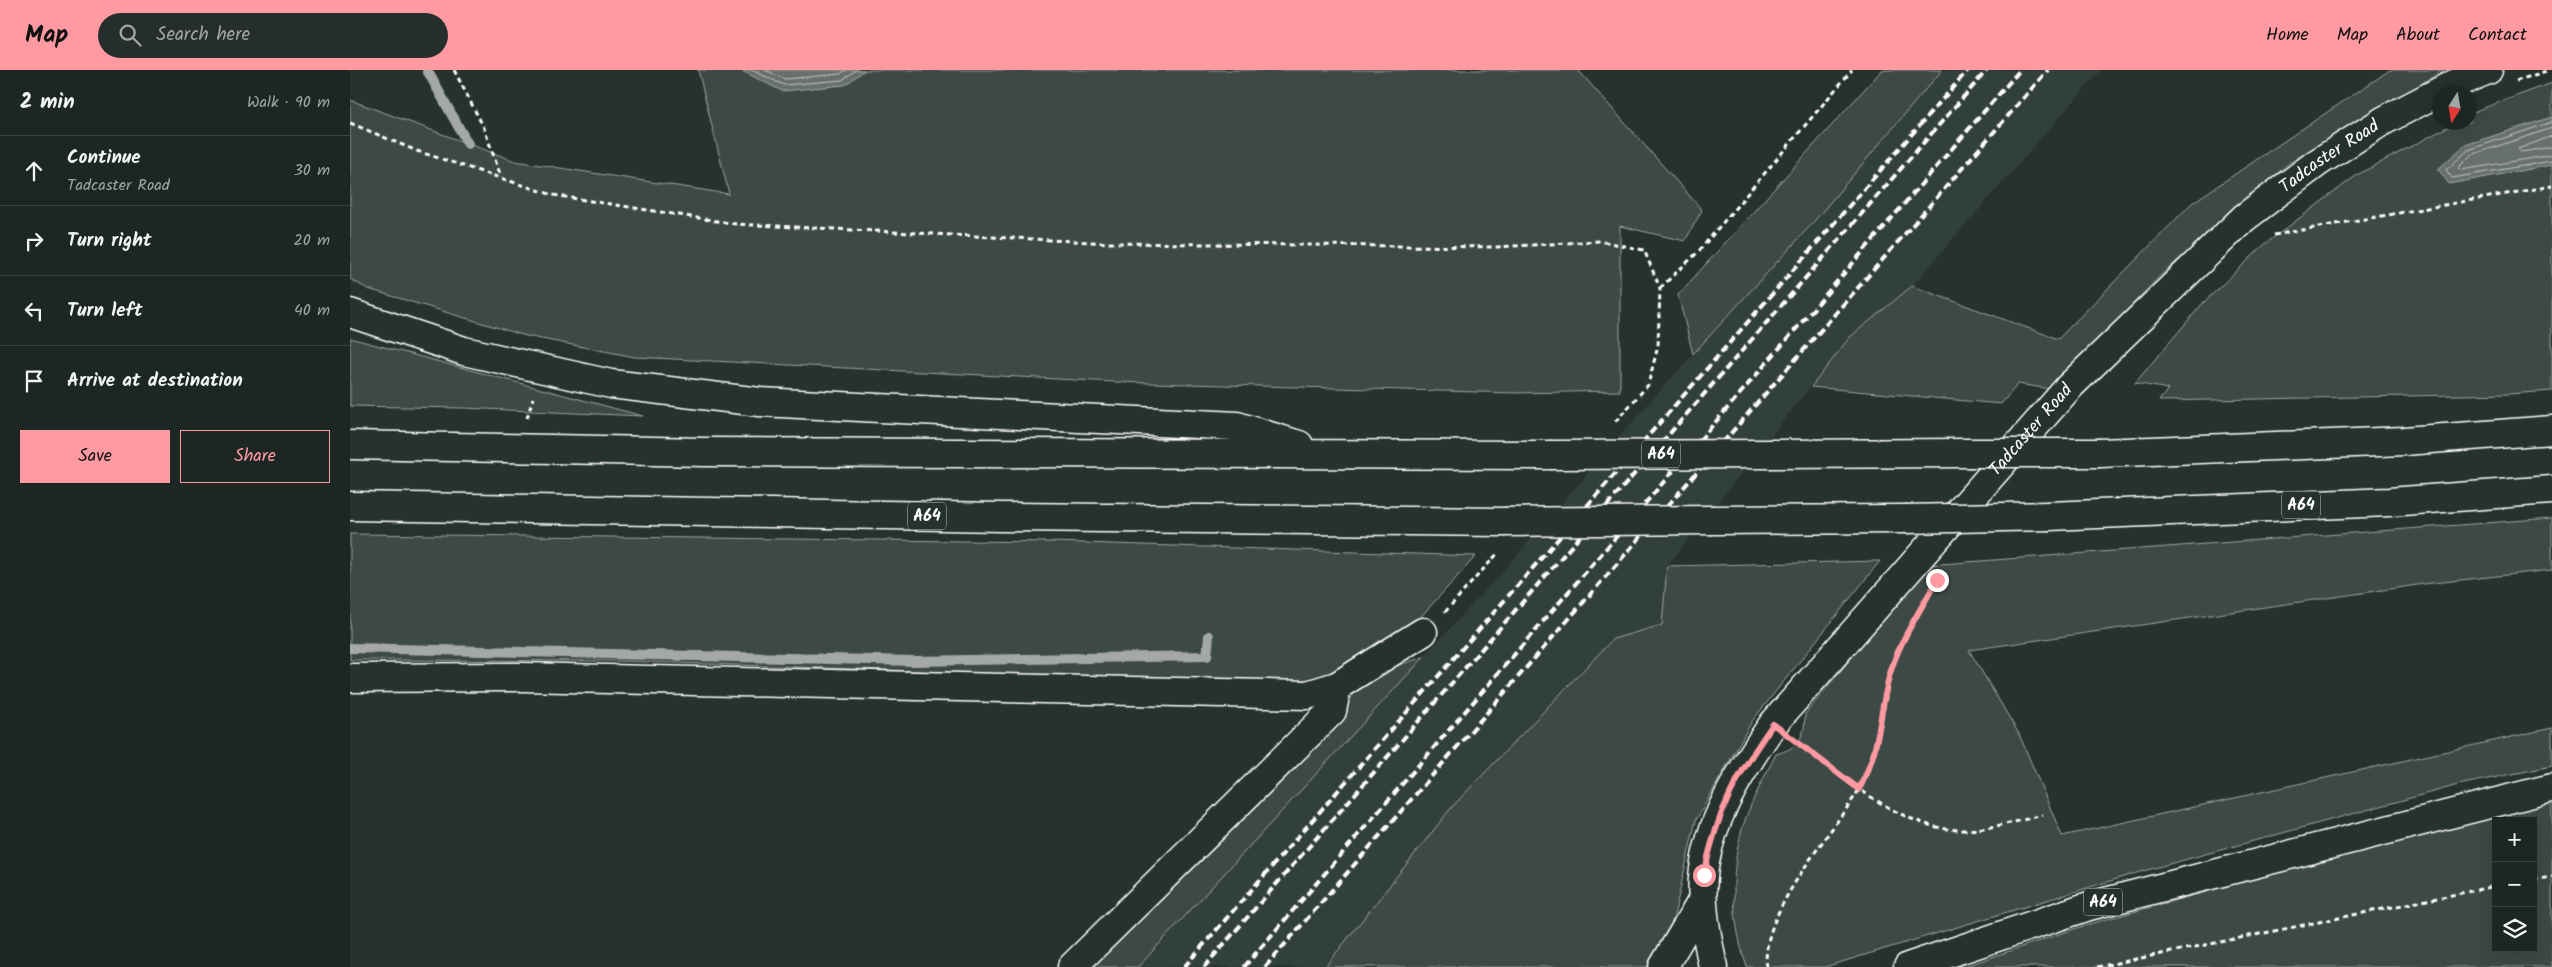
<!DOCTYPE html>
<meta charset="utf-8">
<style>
body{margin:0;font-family:Kalam,sans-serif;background:#252e2a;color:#f1f3f6}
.controls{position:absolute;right:15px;bottom:15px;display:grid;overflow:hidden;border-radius:0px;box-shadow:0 5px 20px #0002}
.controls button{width:45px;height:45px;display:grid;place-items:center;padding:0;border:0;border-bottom:1px solid #3a4340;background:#1c2622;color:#f1f3f6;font:25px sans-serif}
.compass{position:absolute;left:2082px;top:15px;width:45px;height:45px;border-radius:50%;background:#1c2622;box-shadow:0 5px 20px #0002;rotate:191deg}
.stop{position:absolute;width:15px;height:15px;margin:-11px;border:4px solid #ff9aa2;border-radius:50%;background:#fff}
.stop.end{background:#ff9aa2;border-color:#fff;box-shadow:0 1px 5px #0008}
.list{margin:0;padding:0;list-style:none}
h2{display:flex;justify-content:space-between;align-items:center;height:65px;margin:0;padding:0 20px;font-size:21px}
h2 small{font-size:16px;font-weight:400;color:#a0a5a5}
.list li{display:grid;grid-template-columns:32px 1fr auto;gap:15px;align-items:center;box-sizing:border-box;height:70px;padding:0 20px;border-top:1px solid #3a4340}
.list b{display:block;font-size:19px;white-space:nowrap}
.list p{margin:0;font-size:16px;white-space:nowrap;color:#a0a5a5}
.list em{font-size:16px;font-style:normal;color:#a0a5a5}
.actions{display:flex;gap:10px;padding:15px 20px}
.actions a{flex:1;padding:11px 0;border:1px solid #ff9aa2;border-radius:0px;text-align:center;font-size:18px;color:#ff9aa2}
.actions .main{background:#ff9aa2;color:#111}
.icon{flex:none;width:28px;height:28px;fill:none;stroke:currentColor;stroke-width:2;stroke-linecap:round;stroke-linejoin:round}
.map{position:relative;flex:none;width:2202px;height:897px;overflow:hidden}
header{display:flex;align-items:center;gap:30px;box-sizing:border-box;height:70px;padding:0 25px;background:#ff9aa2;color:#111}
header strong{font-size:24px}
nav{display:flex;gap:28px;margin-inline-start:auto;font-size:18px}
.search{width:350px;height:45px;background:#252e2a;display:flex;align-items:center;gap:12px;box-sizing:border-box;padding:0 18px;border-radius:28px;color:#a0a5a5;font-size:19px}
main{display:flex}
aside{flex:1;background:#1c2622}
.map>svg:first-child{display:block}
.built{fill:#333f3a}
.green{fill:#3e4944;stroke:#9ea4a2;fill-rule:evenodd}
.water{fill:#67706c;stroke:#a4a9a7}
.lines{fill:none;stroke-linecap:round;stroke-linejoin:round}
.shore{stroke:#c2c6c4;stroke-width:1}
.stream{stroke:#a4a9a7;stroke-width:10}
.minor-casing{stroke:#fff;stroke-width:31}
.highway-casing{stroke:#fff;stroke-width:31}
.path{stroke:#fff;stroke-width:3;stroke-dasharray:5 4;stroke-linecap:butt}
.minor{stroke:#26332d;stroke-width:28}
.highway{stroke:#26332d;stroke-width:28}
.rail{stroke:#fff;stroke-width:4;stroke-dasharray:8 4;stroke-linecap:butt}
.highway-bridge-casing{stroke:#fff;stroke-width:31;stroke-linecap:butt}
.highway-bridge{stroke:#26332d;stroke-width:28}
.route{stroke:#ff9aa2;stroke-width:6}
.labels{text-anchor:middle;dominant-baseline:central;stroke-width:5;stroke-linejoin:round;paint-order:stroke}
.shield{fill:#26332d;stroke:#bec2c0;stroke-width:1}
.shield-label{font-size:16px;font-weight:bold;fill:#fff}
.street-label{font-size:18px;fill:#fff;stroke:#26332d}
</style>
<header>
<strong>Map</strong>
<div class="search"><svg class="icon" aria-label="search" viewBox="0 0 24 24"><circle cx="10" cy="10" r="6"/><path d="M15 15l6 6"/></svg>Search here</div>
<nav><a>Home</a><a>Map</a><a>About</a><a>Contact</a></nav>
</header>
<main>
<aside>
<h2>2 min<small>Walk · 90 m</small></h2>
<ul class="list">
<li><svg class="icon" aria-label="ahead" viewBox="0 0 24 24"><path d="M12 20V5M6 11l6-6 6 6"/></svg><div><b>Continue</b><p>Tadcaster Road</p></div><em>30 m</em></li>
<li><svg class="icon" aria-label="right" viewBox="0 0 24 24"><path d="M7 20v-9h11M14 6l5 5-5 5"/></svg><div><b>Turn right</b></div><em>20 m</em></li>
<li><svg class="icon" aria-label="left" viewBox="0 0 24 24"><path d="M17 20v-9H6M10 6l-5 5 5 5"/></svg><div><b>Turn left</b></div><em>40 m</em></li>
<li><svg class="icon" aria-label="arrive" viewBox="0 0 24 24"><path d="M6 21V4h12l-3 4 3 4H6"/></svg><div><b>Arrive at destination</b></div></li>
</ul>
<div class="actions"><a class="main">Save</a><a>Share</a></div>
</aside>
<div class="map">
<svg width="2202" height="897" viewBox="0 0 2202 897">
<rect width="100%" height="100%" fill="#26332d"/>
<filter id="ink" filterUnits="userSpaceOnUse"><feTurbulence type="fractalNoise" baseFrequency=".02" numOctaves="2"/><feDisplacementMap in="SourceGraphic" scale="10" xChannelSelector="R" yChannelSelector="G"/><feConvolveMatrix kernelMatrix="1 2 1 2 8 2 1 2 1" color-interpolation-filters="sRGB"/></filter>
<g filter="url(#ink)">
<path class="built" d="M 1592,0 L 1751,0 L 1562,216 L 1500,267 L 1317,496 L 1312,555 L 1263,569 L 1102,737 L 975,897 L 787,897 L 1154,500 L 1305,326 L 1460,156 Z"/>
<path class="green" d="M 348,0 L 1228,0 L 1352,140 L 1335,171 L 1270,156 L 1270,321 L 1164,323 L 765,312 L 285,287 L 176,266 L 18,219 L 0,209 L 0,30 L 165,91 L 379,124 Z
M 1532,0 L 1592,0 L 1460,156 L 1343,284 L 1328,225 Z
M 2040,0 L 2094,0 L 1939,93 L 1810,206 L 1700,319 L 1668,314 L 1651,334 L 1461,317 L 1500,267 L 1562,216 L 1708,269 L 1842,133 Z
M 2202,13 L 2202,321 L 2158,324 L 1809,331 L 1818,319 L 1785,313 L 1853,233 L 1915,174 L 2007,105 L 2105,53 L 2120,52 L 2120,45 L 2128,40 Z
M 0,268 L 293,346 L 113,338 L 0,336 Z
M 2202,448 L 2202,500 L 2074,514 L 1619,580 L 1669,664 L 1712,766 L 2202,658 L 2202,696 L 2108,715 L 1790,802 L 1475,897 L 1397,897 C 1381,853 1379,795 1395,750 C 1403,728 1415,706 1426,684 C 1448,678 1455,668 1455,644 L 1578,495 Z
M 0,464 L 702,472 L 1126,486 L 1067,551 L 971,608 L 926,613 L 268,591 L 0,590 Z
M 1530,491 L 1402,651 L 1346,750 L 1317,876 L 1303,897 L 975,897 L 1102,737 L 1263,569 L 1312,555 L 1317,496 Z
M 1074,587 L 788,897 L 743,897 L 988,651 L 1007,618 L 1036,599 Z
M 2202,731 L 2202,897 L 1613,897 L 1736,855 L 2127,747 ZM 2146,751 L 2183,751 L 2183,878 L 2146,878 Z"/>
<path class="water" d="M 390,0 L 515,0 L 495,15 L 432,21 Z
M 2202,47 L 2202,95 L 2099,114 L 2088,99 L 2115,75 Z"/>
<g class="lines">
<path class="shore" d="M 401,0 L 434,15 L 492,10 L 506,0
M 415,0 L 435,9 L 490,4 L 496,0
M 2202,52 L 2118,80 L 2096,100 L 2102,108 L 2202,91
M 2202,58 L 2121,85 L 2108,98 L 2111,100 L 2202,85
M 2202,66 L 2168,79 L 2171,82 L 2202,77"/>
<path class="stream" d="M 77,0 L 118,74
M 0,578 L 564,591 L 857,586 L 859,566"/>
<defs>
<g id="minor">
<path d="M 0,608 L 172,607 L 957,625 L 987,616 L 1073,562"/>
<path d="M 722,897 L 982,641 L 987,616"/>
<path d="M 1313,897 L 1352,831"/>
<path id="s1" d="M 1363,897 C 1359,876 1354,854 1353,833 C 1347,767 1388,705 1423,654 L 1719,317 L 1894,148 L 1967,93 L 2033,51 L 2104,14 L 2138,0"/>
</g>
<path id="highway" d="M 0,243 L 114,281 L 261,314 L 410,332 L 887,356 L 949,375
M 0,375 L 354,382 L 1200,385
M 1750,383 L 2054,371 L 2202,360
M 1422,384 L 1618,383
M 0,436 L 651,447 L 1154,452
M 1699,446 L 2039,432 L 2202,420
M 1363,450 L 1555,449
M 1558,897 L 1739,836 L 2202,718"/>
</defs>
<use href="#minor" class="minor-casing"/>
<use href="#highway" class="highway-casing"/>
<path class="path" d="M 104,0 L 134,58 L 151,107
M 2166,11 L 2199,0
M 0,53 L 67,81 L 203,125 L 386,154 L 761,173 L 1148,177 L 1250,171 L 1294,180 L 1310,218 L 1308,276 L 1298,315 L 1264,353
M 1924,165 L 2202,116
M 1310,218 L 1348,182 L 1502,0
M 177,348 L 183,328
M 1095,542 L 1148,483
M 1448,672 C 1493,707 1553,761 1614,760 C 1641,759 1667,751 1693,745
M 2183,810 L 2202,807
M 1417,897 C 1408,844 1483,763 1510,718 C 1529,684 1530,647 1539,609 C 1545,581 1562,555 1576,530
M 1747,897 L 2146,816"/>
<use href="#minor" class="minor"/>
<use href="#highway" class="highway"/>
<path class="rail" d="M 834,897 L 1618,0
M 854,897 L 1637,0
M 894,897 L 1670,0
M 915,897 L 1698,0"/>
<defs>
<path id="highway-bridge" d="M 1618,383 L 1750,383
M 1200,385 L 1422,384
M 1555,449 L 1699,446
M 1154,452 L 1363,450"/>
</defs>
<use href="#highway-bridge" class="highway-bridge-casing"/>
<use href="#highway-bridge" class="highway-bridge"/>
</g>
</g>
<g class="lines" filter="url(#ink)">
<path class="route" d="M 1354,805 C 1367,740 1386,707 1423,654 L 1509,719 C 1531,678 1528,649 1539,607 C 1548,573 1570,541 1587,510"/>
</g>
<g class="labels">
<g class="shield">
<rect x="1292" y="370.5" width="38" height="27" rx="4"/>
<rect x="1932" y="421.5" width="38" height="27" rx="4"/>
<rect x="558" y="432.5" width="38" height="27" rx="4"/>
<rect x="1734" y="818.5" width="38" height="27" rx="4"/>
</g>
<g class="shield-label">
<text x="1311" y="384">A64</text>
<text x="1951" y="435">A64</text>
<text x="577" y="446">A64</text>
<text x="1753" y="832">A64</text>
</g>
<g class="street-label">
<text stroke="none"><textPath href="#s1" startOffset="1058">Tadcaster Road</textPath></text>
<text stroke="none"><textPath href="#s1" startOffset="652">Tadcaster Road</textPath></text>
</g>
</g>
</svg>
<div class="controls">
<button>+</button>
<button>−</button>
<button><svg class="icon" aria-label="layers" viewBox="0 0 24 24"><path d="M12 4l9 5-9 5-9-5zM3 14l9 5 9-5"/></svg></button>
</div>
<svg class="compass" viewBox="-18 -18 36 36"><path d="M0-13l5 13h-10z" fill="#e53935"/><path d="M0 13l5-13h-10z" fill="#a0a5a5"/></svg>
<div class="stop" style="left:1354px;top:805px"></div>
<div class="stop end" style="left:1587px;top:510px"></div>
</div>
</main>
